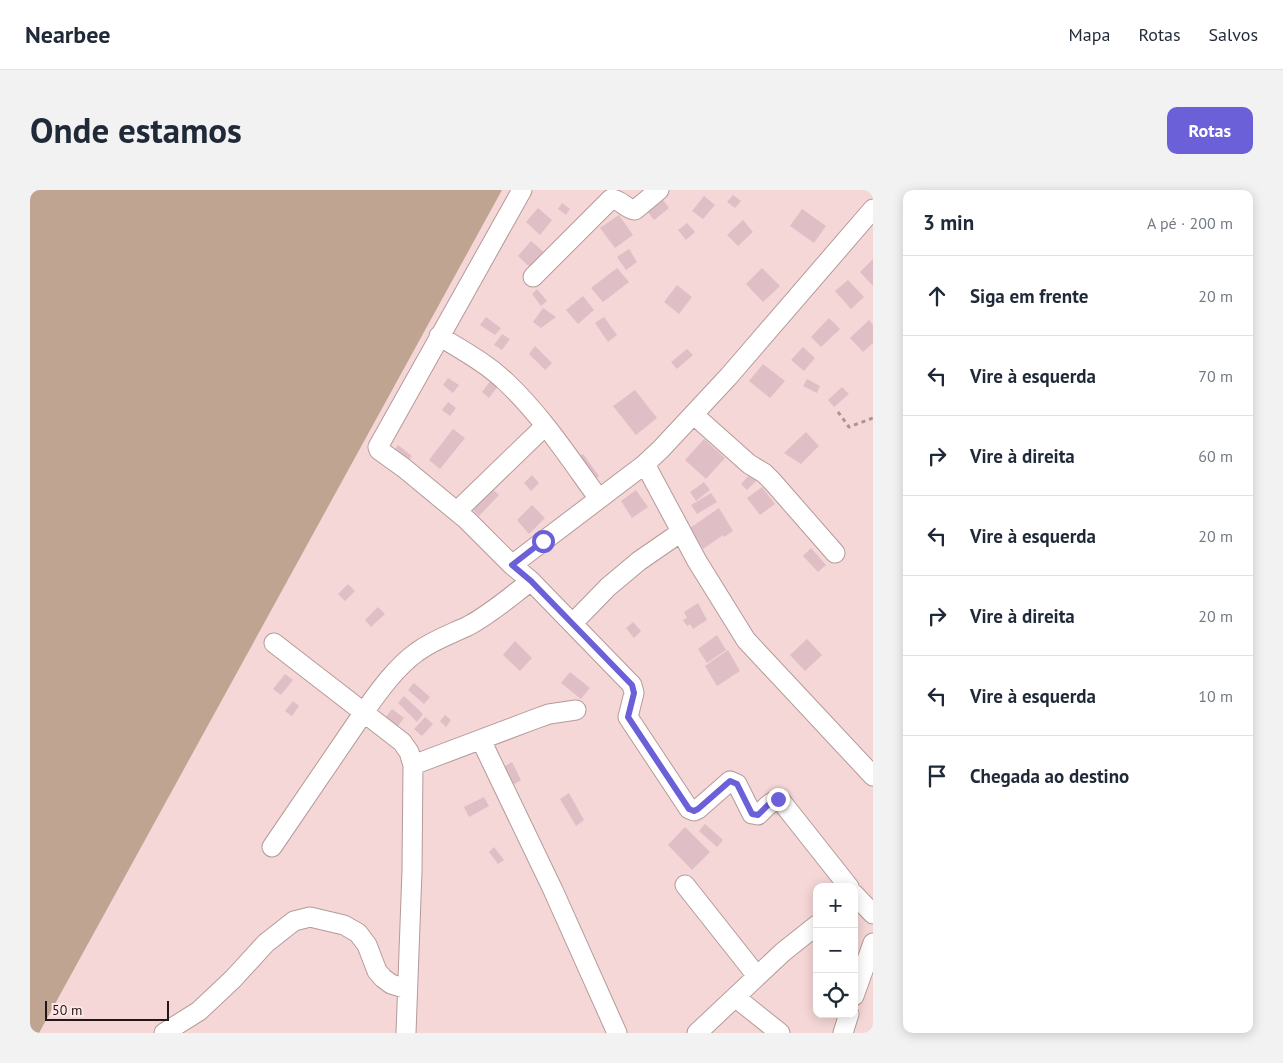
<!DOCTYPE html>
<html lang="pt">
<meta charset="utf-8">
<style>
body{margin:0;font-family:"PT Sans",sans-serif;background:#f2f2f3;color:#1f2937}
.controls{position:absolute;right:15px;bottom:15px;display:grid;overflow:hidden;border-radius:10px;box-shadow:0 2px 12px #0003}
.controls button{width:45px;height:45px;display:grid;place-items:center;padding:0;border:0;border-bottom:1px solid #e0e1e3;background:#fff;color:#1f2937;font:25px sans-serif}
.scale{position:absolute;left:15px;bottom:12px;width:124px;box-sizing:border-box;padding-left:5px;border:2px solid #221818;border-top:0;font-size:14px;line-height:18px;white-space:nowrap;color:#221818;-webkit-text-stroke:4px #fde6e5;paint-order:stroke}
.stop{position:absolute;width:15px;height:15px;margin:-11px;border:4px solid #6c60d9;border-radius:50%;background:#fff}
.stop.end{background:#6c60d9;border-color:#fff;box-shadow:0 1px 5px #0008}
.list{margin:0;padding:0;list-style:none}
h2{display:flex;justify-content:space-between;align-items:center;height:65px;margin:0;padding:0 20px;font-size:21px}
h2 small{font-size:16px;font-weight:400;color:#747a83}
.list li{display:grid;grid-template-columns:32px 1fr auto;gap:15px;align-items:center;box-sizing:border-box;height:80px;padding:0 20px;border-top:1px solid #e0e1e3}
.list b{display:block;font-size:19px;white-space:nowrap}
.list em{font-size:16px;font-style:normal;color:#747a83}
.icon{flex:none;width:28px;height:28px;fill:none;stroke:currentColor;stroke-width:2;stroke-linecap:round;stroke-linejoin:round}
.map{position:relative;flex:none;width:843px;height:843px;overflow:hidden;border-radius:10px}
header{display:flex;align-items:center;gap:30px;box-sizing:border-box;height:70px;padding:0 25px;background:#fff;border-bottom:1px solid #e0e1e3}
header strong{font-size:24px}
nav{display:flex;gap:28px;margin-inline-start:auto;font-size:18px}
.intro{display:flex;align-items:center;justify-content:space-between;box-sizing:border-box;height:120px;padding:0 30px}
h1{margin:0;font-size:35px}
.button{padding:12px 22px;border-radius:10px;background:#6c60d9;color:#fff;font-size:18px;font-weight:700}
main{display:flex;gap:30px;padding:0 30px}
aside{flex:1;background:#fff;border-radius:10px;box-shadow:0 2px 12px #0003}
.map>svg:first-child{display:block}
.forest{fill:#bfa591}
.building{fill:#e0bec6}
.lines{fill:none;stroke-linecap:round;stroke-linejoin:round}
.minor-casing{stroke:#b59a99;stroke-width:21}
.path{stroke:#ac9695;stroke-width:3;stroke-dasharray:4 4;stroke-linecap:butt}
.minor{stroke:#fff;stroke-width:19}
.route{stroke:#6c60d9;stroke-width:6}
</style>
<header>
<strong>Nearbee</strong>
<nav><a>Mapa</a><a>Rotas</a><a>Salvos</a></nav>
</header>
<div class="intro"><h1>Onde estamos</h1><a class="button">Rotas</a></div>
<main>
<div class="map">
<svg width="843" height="843" viewBox="0 0 843 843">
<rect width="100%" height="100%" fill="#f4d7d6"/>
<path class="forest" d="M 0,0 L 472,0 L 9,843 L 0,843 Z"/>
<path class="building" d="M 703,5 L 711,11 L 705,18 L 697,12 Z
M 674,6 L 685,15 L 673,29 L 662,21 Z
M 633,10 L 639,18 L 624,30 L 617,21 Z
M 532,13 L 540,19 L 536,25 L 528,19 Z
M 508,18 L 522,30 L 510,45 L 496,32 Z
M 772,19 L 796,36 L 784,53 L 760,36 Z
M 589,25 L 603,45 L 585,58 L 570,38 Z
M 713,30 L 723,42 L 708,56 L 697,45 Z
M 657,33 L 665,42 L 656,50 L 648,40 Z
M 501,51 L 515,63 L 501,78 L 488,66 Z
M 599,59 L 607,72 L 596,80 L 587,67 Z
M 843,69 L 843,96 L 830,82 Z
M 587,78 L 599,92 L 573,112 L 561,98 Z
M 732,78 L 750,96 L 733,112 L 716,94 Z
M 818,90 L 834,107 L 821,119 L 805,101 Z
M 647,95 L 662,107 L 649,124 L 634,112 Z
M 507,99 L 517,111 L 511,116 L 502,104 Z
M 553,106 L 564,120 L 548,134 L 536,120 Z
M 513,118 L 526,127 L 511,138 L 503,132 Z
M 456,127 L 471,138 L 465,145 L 450,135 Z
M 574,127 L 587,145 L 578,152 L 565,133 Z
M 799,128 L 810,139 L 791,157 L 781,147 Z
M 839,130 L 843,135 L 843,153 L 833,162 L 820,148 Z
M 472,144 L 480,149 L 472,160 L 464,155 Z
M 505,156 L 522,173 L 515,180 L 499,164 Z
M 773,157 L 785,168 L 774,181 L 761,170 Z
M 657,159 L 663,165 L 647,179 L 641,172 Z
M 733,174 L 755,191 L 740,208 L 719,191 Z
M 418,188 L 429,195 L 423,203 L 413,195 Z
M 777,189 L 790,196 L 787,203 L 773,196 Z
M 461,190 L 468,196 L 459,208 L 452,202 Z
M 812,197 L 819,204 L 804,217 L 798,210 Z
M 605,200 L 627,228 L 606,245 L 583,216 Z
M 418,212 L 426,218 L 420,226 L 412,220 Z
M 423,239 L 435,248 L 410,279 L 399,270 Z
M 776,242 L 789,256 L 771,274 L 754,263 Z
M 674,249 L 695,268 L 676,289 L 655,270 Z
M 368,255 L 382,266 L 376,273 L 363,262 Z
M 553,264 L 569,286 L 562,291 L 546,269 Z
M 723,281 L 730,287 L 717,300 L 711,294 Z
M 502,285 L 509,293 L 501,301 L 494,293 Z
M 674,292 L 680,300 L 666,311 L 660,302 Z
M 732,297 L 745,314 L 730,325 L 717,308 Z
M 461,298 L 469,305 L 449,326 L 442,319 Z
M 606,300 L 618,317 L 602,328 L 591,311 Z
M 681,303 L 687,312 L 667,324 L 661,315 Z
M 502,315 L 515,328 L 499,344 L 487,330 Z
M 689,318 L 703,341 L 694,347 L 693,345 L 673,359 L 660,338 Z
M 781,358 L 796,375 L 788,382 L 773,366 Z
M 318,394 L 325,401 L 315,411 L 308,404 Z
M 668,413 L 677,430 L 663,439 L 660,434 L 657,436 L 653,430 L 657,428 L 654,422 Z
M 348,417 L 355,424 L 341,437 L 335,430 Z
M 603,432 L 611,441 L 604,448 L 596,438 Z
M 687,445 L 696,460 L 677,473 L 668,459 Z
M 777,449 L 792,465 L 775,481 L 760,465 Z
M 485,451 L 502,468 L 490,481 L 473,465 Z
M 698,460 L 710,481 L 687,496 L 675,476 Z
M 540,482 L 560,498 L 551,509 L 531,493 Z
M 255,484 L 263,490 L 251,505 L 243,499 Z
M 384,493 L 400,507 L 394,514 L 378,500 Z
M 374,506 L 393,524 L 387,532 L 368,513 Z
M 263,511 L 269,516 L 262,526 L 255,521 Z
M 362,519 L 374,528 L 368,536 L 356,527 Z
M 415,525 L 421,530 L 416,537 L 410,531 Z
M 395,527 L 403,534 L 392,546 L 384,539 Z
M 482,572 L 491,590 L 483,595 L 474,577 Z
M 539,603 L 554,630 L 546,636 L 530,609 Z
M 454,607 L 459,616 L 439,627 L 434,617 Z
M 675,634 L 693,650 L 687,657 L 669,641 Z
M 655,637 L 680,662 L 662,680 L 638,655 Z
M 464,657 L 474,670 L 468,674 L 459,662 Z"/>
<g class="lines">
<defs>
<path id="minor" d="M 492,0 L 348,257 L 349,260 L 374,278 L 437,330 L 482,375 L 501,391 L 602,495 L 604,503 L 598,527 L 659,619 L 664,621 L 668,619 L 700,591 L 707,594 L 722,624 L 728,625 C 735,619 742,608 751,611 L 819,697
M 503,87 L 581,9 C 591,9 595,19 605,20 L 629,0
M 409,146 C 432,160 456,173 476,192 C 512,226 540,269 569,309
M 664,225 L 719,274 L 734,283 L 742,291 L 805,363
M 615,274 L 667,371 L 716,450 L 843,586
M 427,321 L 515,236
M 482,375 L 615,274 L 631,259 L 699,186 L 843,19
M 543,433 L 578,397 L 609,371 L 651,342
M 244,453 L 372,552 L 379,562 L 383,575 L 382,681 L 376,843
M 451,550 L 523,700 L 587,843
M 383,575 L 505,529 L 519,524 L 546,520
M 242,657 L 334,522 C 349,501 366,477 387,462 C 403,450 421,444 438,436 C 461,424 481,406 501,391
M 655,695 L 727,786
M 824,704 L 843,724
M 824,806 L 843,753
M 705,807 L 750,843
M 134,843 L 169,821 L 203,789 L 236,753 L 264,731 L 280,727 L 314,735 L 328,743 L 337,755 L 347,781 L 353,788 L 361,794 L 377,799
M 667,843 L 753,762 L 787,735
M 813,843 L 819,824"/>
</defs>
<use href="#minor" class="minor-casing"/>
<path class="path" d="M 808,222 L 819,237 L 843,228"/>
<use href="#minor" class="minor"/>
</g>
<g class="lines">
<path class="route" d="M 513,351 L 482,375 L 501,391 L 602,495 L 604,503 L 598,527 L 659,619 L 664,621 L 668,619 L 700,591 L 707,594 L 722,624 L 728,625 L 743,610 L 748,609"/>
</g>
</svg>
<div class="controls">
<button>+</button>
<button>−</button>
<button><svg class="icon" aria-label="locate" viewBox="0 0 24 24"><circle cx="12" cy="12" r="6"/><path d="M12 2v4M12 18v4M2 12h4M18 12h4"/></svg></button>
</div>
<div class="scale">50 m</div>
<div class="stop" style="left:513px;top:351px"></div>
<div class="stop end" style="left:748px;top:609px"></div>
</div>
<aside>
<h2>3 min<small>A pé · 200 m</small></h2>
<ul class="list">
<li><svg class="icon" aria-label="ahead" viewBox="0 0 24 24"><path d="M12 20V5M6 11l6-6 6 6"/></svg><div><b>Siga em frente</b></div><em>20 m</em></li>
<li><svg class="icon" aria-label="left" viewBox="0 0 24 24"><path d="M17 20v-9H6M10 6l-5 5 5 5"/></svg><div><b>Vire à esquerda</b></div><em>70 m</em></li>
<li><svg class="icon" aria-label="right" viewBox="0 0 24 24"><path d="M7 20v-9h11M14 6l5 5-5 5"/></svg><div><b>Vire à direita</b></div><em>60 m</em></li>
<li><svg class="icon" aria-label="left" viewBox="0 0 24 24"><path d="M17 20v-9H6M10 6l-5 5 5 5"/></svg><div><b>Vire à esquerda</b></div><em>20 m</em></li>
<li><svg class="icon" aria-label="right" viewBox="0 0 24 24"><path d="M7 20v-9h11M14 6l5 5-5 5"/></svg><div><b>Vire à direita</b></div><em>20 m</em></li>
<li><svg class="icon" aria-label="left" viewBox="0 0 24 24"><path d="M17 20v-9H6M10 6l-5 5 5 5"/></svg><div><b>Vire à esquerda</b></div><em>10 m</em></li>
<li><svg class="icon" aria-label="arrive" viewBox="0 0 24 24"><path d="M6 21V4h12l-3 4 3 4H6"/></svg><div><b>Chegada ao destino</b></div></li>
</ul>
</aside>
</main>
